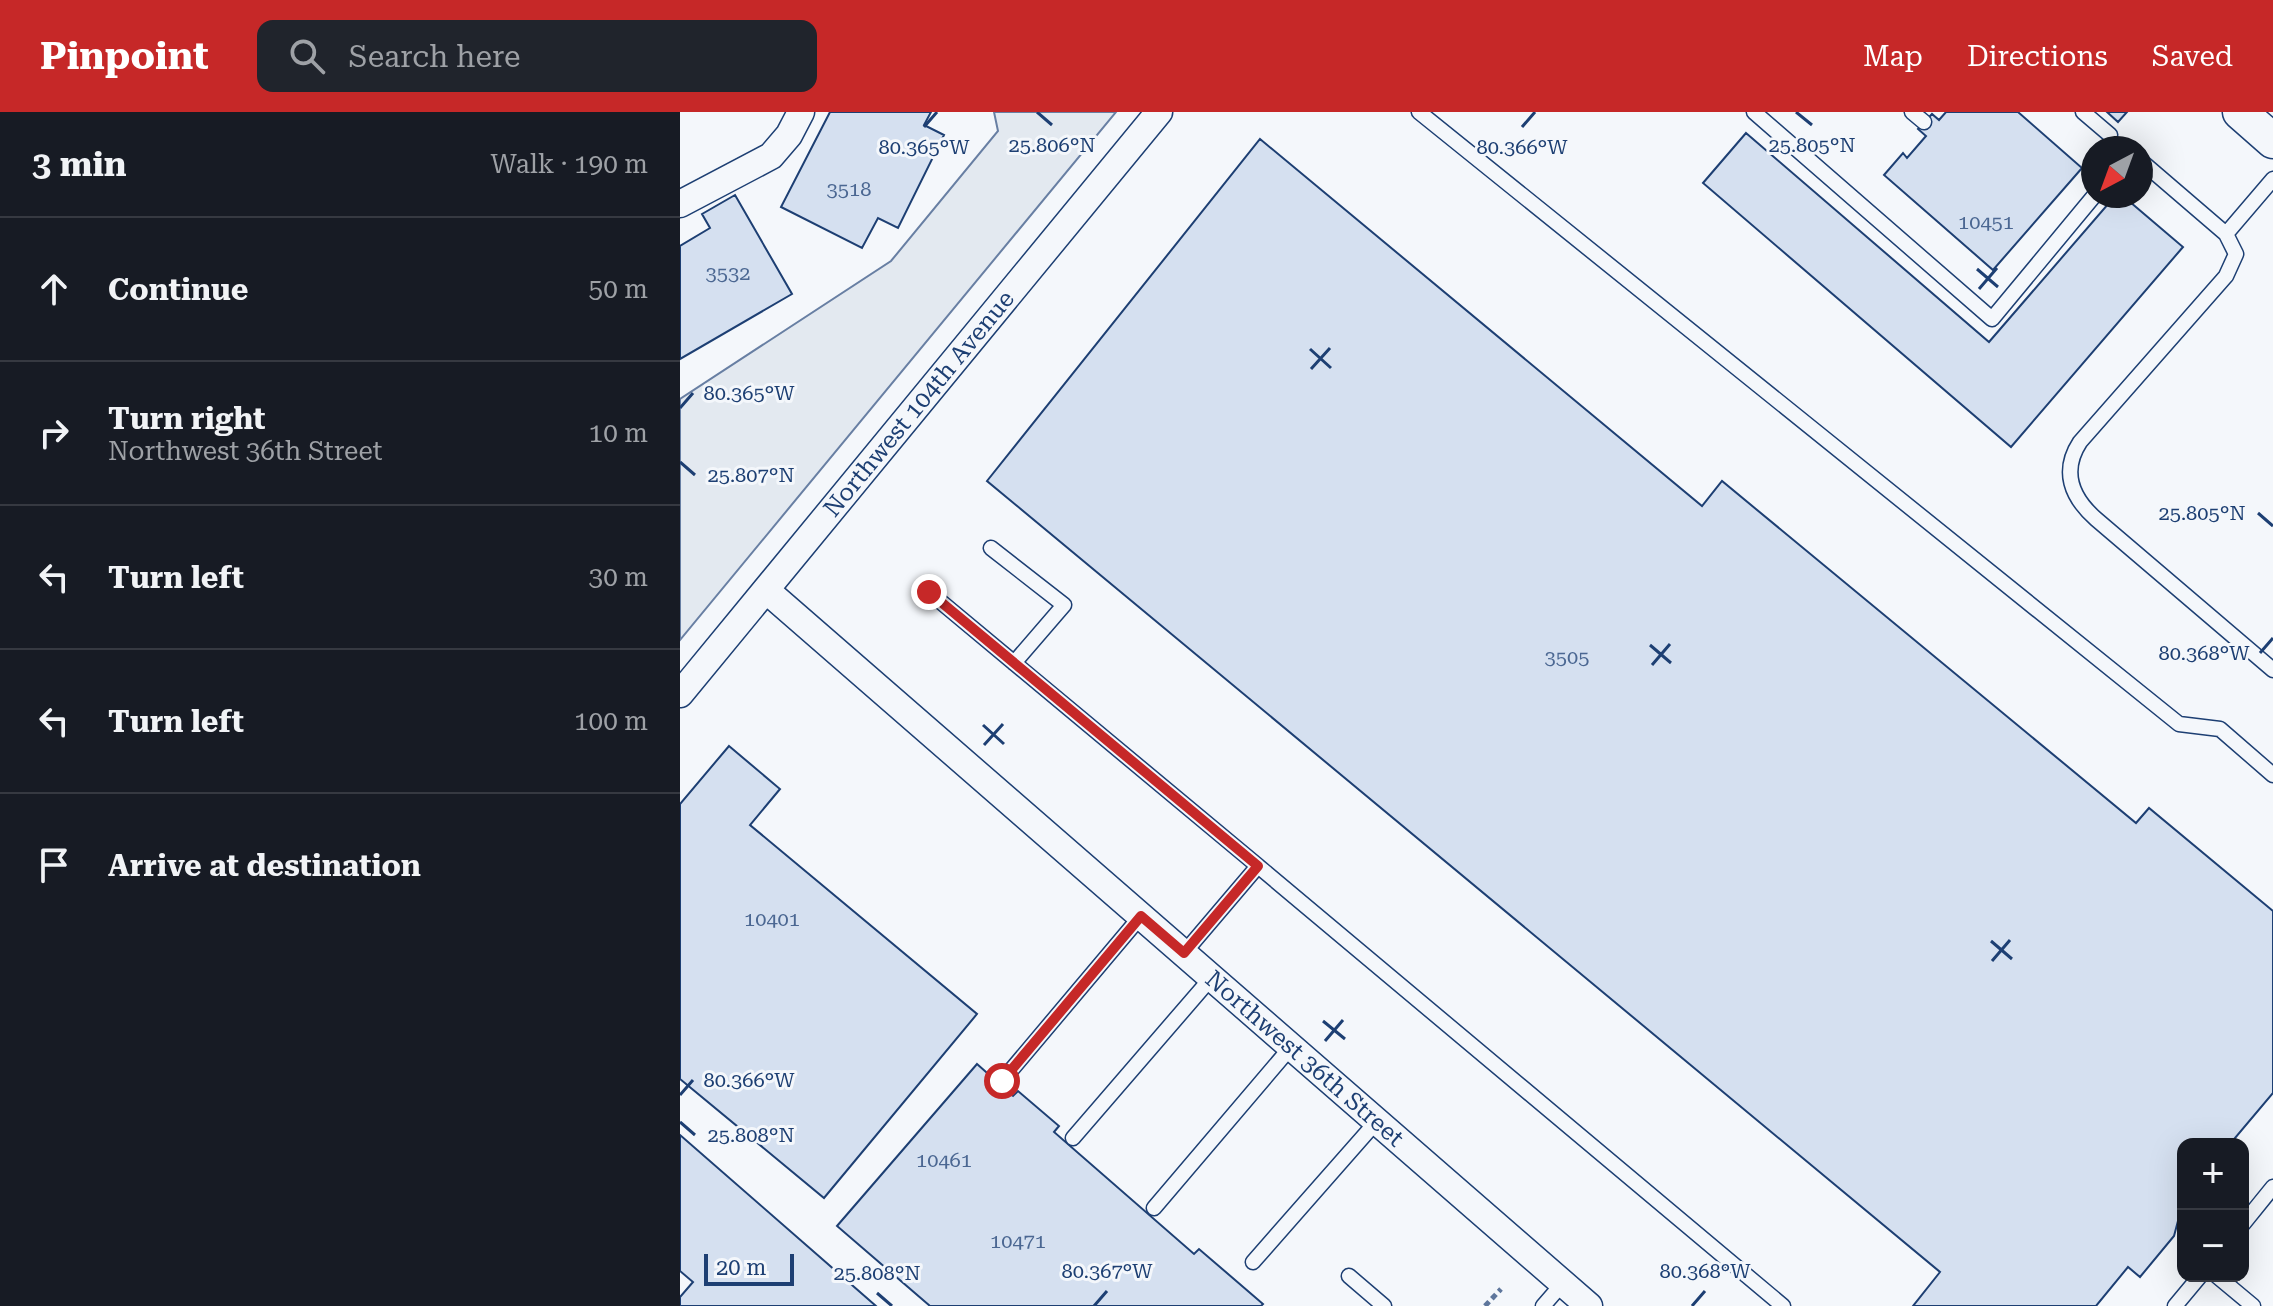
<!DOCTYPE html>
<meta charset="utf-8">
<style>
body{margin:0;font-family:"Roboto Serif",serif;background:#20242c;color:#f1f3f6}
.controls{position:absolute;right:24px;bottom:24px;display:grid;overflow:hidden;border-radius:16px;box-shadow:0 8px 32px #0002}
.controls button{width:72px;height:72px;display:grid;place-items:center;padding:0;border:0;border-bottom:2px solid #363941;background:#171b24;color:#f1f3f6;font:40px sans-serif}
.compass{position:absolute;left:1401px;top:24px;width:72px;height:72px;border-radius:50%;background:#171b24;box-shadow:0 8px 32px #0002;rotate:221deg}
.scale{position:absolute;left:24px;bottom:20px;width:90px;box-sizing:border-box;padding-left:8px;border:4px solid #1d3f73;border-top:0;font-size:22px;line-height:28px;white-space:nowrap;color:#1d3f73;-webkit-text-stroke:6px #f4f7fb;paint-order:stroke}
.stop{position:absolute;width:24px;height:24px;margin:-18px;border:6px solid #c62828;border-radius:50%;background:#fff}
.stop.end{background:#c62828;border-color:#fff;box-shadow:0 2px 8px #0008}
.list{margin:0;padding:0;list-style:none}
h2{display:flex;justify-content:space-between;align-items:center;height:104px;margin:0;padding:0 32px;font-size:34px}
h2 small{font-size:26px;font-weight:400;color:#9ea1a6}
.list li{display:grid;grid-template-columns:52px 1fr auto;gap:24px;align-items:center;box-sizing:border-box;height:144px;padding:0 32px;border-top:2px solid #363941}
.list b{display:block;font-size:30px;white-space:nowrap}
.list p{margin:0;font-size:26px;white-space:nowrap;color:#9ea1a6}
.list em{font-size:26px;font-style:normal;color:#9ea1a6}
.icon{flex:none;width:44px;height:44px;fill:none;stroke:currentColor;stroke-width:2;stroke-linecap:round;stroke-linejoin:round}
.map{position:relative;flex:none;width:1593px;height:1194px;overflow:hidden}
header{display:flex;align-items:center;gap:48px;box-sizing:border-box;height:112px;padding:0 40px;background:#c62828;color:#fff}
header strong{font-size:38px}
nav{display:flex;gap:44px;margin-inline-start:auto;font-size:28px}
.search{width:560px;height:72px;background:#20242c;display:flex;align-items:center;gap:20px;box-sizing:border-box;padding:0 28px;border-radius:16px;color:#9ea1a6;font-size:30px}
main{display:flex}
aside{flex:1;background:#171b24}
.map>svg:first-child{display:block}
.green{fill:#e3e9f0;stroke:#687fa3;stroke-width:2}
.building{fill:#d5e0f0;stroke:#1d3f73;stroke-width:2}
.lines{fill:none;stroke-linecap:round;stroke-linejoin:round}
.service-casing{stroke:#1d3f73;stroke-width:17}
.minor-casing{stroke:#1d3f73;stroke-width:29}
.tertiary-casing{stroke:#1d3f73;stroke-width:37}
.path{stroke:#5e769c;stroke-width:5;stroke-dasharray:6 4;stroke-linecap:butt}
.service{stroke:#f4f7fb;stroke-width:14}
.minor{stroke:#f4f7fb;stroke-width:26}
.tertiary{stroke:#f4f7fb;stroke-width:34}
.route{stroke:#c62828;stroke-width:10}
.ticks{fill:none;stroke:#1d3f73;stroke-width:3}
.labels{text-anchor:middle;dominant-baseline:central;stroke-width:6;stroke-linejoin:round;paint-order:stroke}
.number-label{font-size:20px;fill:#4b6792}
.street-label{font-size:24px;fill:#1d3f73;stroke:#f4f7fb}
.ticks-label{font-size:20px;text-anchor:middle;fill:#1d3f73;stroke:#f4f7fb;stroke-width:6;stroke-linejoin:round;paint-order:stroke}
</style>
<header>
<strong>Pinpoint</strong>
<div class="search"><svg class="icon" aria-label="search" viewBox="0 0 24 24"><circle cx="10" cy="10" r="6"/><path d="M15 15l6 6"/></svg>Search here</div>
<nav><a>Map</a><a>Directions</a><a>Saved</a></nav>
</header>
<main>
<aside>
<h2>3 min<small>Walk · 190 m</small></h2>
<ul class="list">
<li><svg class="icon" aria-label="ahead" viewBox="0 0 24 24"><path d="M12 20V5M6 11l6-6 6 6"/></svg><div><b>Continue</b></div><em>50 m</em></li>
<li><svg class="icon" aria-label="right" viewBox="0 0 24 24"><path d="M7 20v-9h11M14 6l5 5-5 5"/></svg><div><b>Turn right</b><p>Northwest 36th Street</p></div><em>10 m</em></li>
<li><svg class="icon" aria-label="left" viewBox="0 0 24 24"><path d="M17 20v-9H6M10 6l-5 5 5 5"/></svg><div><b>Turn left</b></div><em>30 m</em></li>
<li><svg class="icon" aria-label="left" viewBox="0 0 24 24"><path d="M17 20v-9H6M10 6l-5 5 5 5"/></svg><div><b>Turn left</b></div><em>100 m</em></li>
<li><svg class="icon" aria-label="arrive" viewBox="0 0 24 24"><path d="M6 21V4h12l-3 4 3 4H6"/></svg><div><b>Arrive at destination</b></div></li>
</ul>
</aside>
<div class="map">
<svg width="1593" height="1194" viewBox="0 0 1593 1194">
<rect width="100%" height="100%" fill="#f4f7fb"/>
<path class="green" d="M 314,0 L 436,0 L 0,528 L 0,287 L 211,149 L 318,19 Z"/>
<path class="building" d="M 150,0 L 251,0 L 244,13 L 264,23 L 218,116 L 198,106 L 182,136 L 101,95 Z
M 1266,0 L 1338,0 L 1402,56 L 1313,158 L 1204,63 L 1223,41 L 1227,46 L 1246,24 L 1238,17 L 1252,2 L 1259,8 Z
M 1427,0 L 1447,0 L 1438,10 Z
M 1066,21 L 1309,230 L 1435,84 L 1443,84 L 1503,135 L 1331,335 L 1023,71 Z
M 580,27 L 1022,394 L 1042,369 L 1456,711 L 1469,696 L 1593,799 L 1593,981 L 1550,1032 L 1503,1032 L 1503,1090 L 1494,1124 L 1460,1165 L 1448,1155 L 1416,1194 L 1233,1194 L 1260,1160 L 307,369 Z
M 55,83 L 112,182 L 0,247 L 0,134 L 30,116 L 22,102 Z
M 49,634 L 100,677 L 70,713 L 297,902 L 144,1086 L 0,967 L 0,692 Z
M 297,952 L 333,984 L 338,979 L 379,1014 L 374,1020 L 514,1142 L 519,1137 L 583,1192 L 581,1194 L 250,1194 L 157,1114 Z
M 0,1023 L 196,1194 L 0,1194 L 0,1185 L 13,1170 L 0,1159 Z"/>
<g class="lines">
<defs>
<path id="service" d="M 739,0 L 1499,612 L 1540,617 L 1593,663
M 1074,0 L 1312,207 L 1414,84
M 1232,0 L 1244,10
M 1403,0 L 1430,23
M 1461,49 L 1546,122 L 1556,142 L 1546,164 L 1400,330 C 1381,359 1391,385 1416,407 L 1593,558
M 1546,122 L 1593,67
M 311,436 L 384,493 L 334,551
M 249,480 L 578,754 L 504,841
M 578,754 L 1103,1194
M 322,969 L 461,804
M 393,1026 L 532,865
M 474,1096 L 611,935
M 1563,1112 L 1593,1075
M 573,1150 L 697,1009
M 669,1164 L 704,1194
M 1537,1164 L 1573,1194
M 863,1194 L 883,1171
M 1495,1194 L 1520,1164"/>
<g id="minor">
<path d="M 0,92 L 91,44 L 109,23 L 121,0"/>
<path id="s1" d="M 86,478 L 909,1194"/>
<path id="s2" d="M 0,582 L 479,0"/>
</g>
<path id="tertiary" d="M 1560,0 L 1593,29"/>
</defs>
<use href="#service" class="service-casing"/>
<use href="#minor" class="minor-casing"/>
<use href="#tertiary" class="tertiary-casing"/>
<path class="path" d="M 805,1194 L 821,1177"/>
<use href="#service" class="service"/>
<use href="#minor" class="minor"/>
<use href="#tertiary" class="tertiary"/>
</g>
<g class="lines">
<path class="route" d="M 249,480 L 578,754 L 504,841 L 461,804 L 322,969"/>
</g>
<path class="ticks" d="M 357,0 L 372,13M 1116,0 L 1132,13M 244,15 L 257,0M 842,15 L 855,0M 1297,157 L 1318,175M 1299,177 L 1317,156M 630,237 L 651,256M 631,257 L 650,236M 0,296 L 13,281M 0,350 L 15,363M 1578,401 L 1593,414M 970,533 L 991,551M 1580,541 L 1593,526M 972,553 L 990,532M 303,613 L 324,632M 304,633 L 323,612M 1311,829 L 1332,847M 1312,849 L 1330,828M 643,909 L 665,927M 645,929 L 663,908M 0,983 L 13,968M 0,1010 L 15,1023M 197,1181 L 212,1194M 414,1194 L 427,1179M 1012,1194 L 1025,1179"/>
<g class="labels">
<g class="number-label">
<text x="169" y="77">3518</text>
<text x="1306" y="110">10451</text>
<text x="48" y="161">3532</text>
<text x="887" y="545">3505</text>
<text x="92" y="807">10401</text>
<text x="264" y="1048">10461</text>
<text x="338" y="1129">10471</text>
</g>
<g class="street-label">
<text stroke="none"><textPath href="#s2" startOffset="376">Northwest 104th Avenue</textPath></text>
<text stroke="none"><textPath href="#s1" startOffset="714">Northwest 36th Street</textPath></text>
</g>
</g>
<g class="ticks-label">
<text x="372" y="40">25.806°N</text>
<text x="1132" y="40">25.805°N</text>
<text x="244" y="42">80.365°W</text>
<text x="842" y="42">80.366°W</text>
<text x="69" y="288">80.365°W</text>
<text x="71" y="370">25.807°N</text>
<text x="1522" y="408">25.805°N</text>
<text x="1524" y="548">80.368°W</text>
<text x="69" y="975">80.366°W</text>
<text x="71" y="1030">25.808°N</text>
<text x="427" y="1166">80.367°W</text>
<text x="1025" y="1166">80.368°W</text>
<text x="197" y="1168">25.808°N</text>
</g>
</svg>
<div class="controls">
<button>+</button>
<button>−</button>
</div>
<svg class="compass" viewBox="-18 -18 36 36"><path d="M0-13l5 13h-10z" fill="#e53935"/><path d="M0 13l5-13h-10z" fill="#9ea1a6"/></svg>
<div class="scale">20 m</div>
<div class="stop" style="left:322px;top:969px"></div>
<div class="stop end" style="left:249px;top:480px"></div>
</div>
</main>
